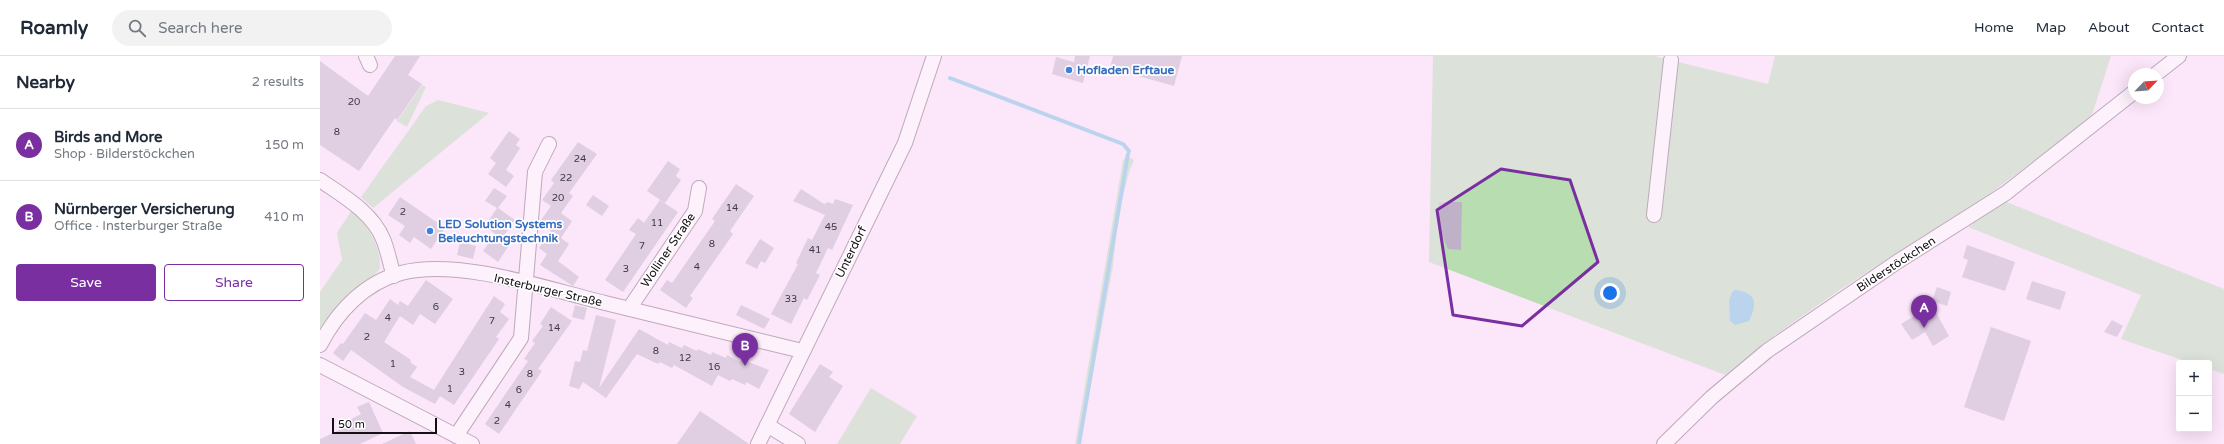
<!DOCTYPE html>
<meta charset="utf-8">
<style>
body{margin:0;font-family:"Varela Round",sans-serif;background:#f2f2f3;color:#1f2937}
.controls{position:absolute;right:12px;bottom:12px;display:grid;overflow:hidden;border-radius:4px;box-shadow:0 4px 16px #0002}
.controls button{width:36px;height:36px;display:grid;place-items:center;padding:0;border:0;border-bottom:1px solid #e0e1e3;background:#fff;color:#1f2937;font:20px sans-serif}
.compass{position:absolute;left:1808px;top:12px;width:36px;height:36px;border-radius:50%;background:#fff;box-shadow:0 4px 16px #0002;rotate:65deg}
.scale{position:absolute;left:12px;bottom:10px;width:105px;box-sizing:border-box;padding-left:4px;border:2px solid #160f16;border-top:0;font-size:11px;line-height:14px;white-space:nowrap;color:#160f16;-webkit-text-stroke:3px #fff;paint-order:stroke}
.you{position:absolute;left:1290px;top:237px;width:14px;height:14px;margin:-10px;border:3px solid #fff;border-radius:50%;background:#1a73e8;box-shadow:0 0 0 6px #1a73e833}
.badge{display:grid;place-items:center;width:26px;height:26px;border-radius:50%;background:#7a2fa1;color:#fff;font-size:13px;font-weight:700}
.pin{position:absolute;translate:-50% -33px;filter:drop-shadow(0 1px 2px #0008)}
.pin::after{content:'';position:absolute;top:21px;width:14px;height:12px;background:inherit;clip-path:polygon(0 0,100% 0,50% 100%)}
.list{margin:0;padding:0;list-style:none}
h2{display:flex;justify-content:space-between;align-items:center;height:52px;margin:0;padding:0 16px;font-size:17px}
h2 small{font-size:13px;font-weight:400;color:#747a83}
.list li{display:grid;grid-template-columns:26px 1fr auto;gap:12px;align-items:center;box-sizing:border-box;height:72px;padding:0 16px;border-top:1px solid #e0e1e3}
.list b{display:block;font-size:15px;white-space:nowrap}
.list p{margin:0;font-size:13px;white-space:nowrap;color:#747a83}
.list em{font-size:13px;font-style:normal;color:#747a83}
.actions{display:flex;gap:8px;padding:12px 16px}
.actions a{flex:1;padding:9px 0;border:1px solid #7a2fa1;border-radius:4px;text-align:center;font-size:14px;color:#7a2fa1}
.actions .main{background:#7a2fa1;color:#fff}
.icon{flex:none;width:22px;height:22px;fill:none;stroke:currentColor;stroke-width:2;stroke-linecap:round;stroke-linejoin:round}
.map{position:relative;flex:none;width:1904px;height:388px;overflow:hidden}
header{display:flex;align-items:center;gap:24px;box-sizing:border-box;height:56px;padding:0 20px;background:#fff;border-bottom:1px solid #e0e1e3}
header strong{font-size:19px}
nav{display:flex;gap:22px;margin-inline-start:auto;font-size:14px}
.search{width:280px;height:36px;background:#f2f2f3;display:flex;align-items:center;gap:10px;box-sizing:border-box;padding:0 14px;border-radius:22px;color:#747a83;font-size:15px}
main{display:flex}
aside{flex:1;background:#fff}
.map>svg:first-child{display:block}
.green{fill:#b7ddb1}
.water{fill:#6ebee0}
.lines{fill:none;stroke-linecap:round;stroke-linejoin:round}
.stream{stroke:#6ebee0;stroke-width:4}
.building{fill:#bfb1c8}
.minor-casing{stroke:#736072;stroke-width:16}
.minor{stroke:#fff;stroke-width:14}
.marked{fill:none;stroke:#7a2fa1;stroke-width:3;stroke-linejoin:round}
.shop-dot{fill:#3f7fe0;stroke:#fff;stroke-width:1.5}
.labels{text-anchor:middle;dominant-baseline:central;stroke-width:3.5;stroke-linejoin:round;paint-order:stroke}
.number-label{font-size:10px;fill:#403842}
.shop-label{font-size:12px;font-weight:bold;fill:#366cbe;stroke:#fff;text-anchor:start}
.street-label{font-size:12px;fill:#160f16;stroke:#fff}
</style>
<header>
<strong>Roamly</strong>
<div class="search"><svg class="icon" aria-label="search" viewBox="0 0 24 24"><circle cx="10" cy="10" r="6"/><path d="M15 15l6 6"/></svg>Search here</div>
<nav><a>Home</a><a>Map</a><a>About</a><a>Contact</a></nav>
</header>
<main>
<aside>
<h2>Nearby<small>2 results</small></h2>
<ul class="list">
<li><span class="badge">A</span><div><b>Birds and More</b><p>Shop · Bilderstöckchen</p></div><em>150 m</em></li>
<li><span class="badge">B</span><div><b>Nürnberger Versicherung</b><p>Office · Insterburger Straße</p></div><em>410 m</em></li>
</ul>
<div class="actions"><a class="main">Save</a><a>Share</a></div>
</aside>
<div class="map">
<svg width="1904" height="388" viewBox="0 0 1904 388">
<rect width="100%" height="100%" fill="#fce6fa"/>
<path class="green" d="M 1113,0 L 1334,0 L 1448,28 L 1455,0 L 1791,0 L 1771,62 L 1671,137 L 1521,233 L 1461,275 L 1405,319 L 1109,206 Z
M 102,29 L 106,31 L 87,71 L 77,65 Z
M 118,44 L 169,57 L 53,152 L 41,141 L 106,50 Z
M 807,100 L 814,104 L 809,116 L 798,161 L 793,210 L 760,388 L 755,388 L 803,104 Z
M 1684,145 L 1904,233 L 1904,318 L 1889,313 L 1889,307 L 1871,307 L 1801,283 L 1821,239 L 1648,171 Z
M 32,154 C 48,171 60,187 60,211 C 57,222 32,235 23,244 C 14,253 6,263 0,274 L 0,236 L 22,204 L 17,177 Z
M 551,332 L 597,360 L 580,388 L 517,388 Z"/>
<path class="water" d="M 1415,234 C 1436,236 1438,247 1429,265 L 1415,269 L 1410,265 L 1409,245 L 1412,236 Z"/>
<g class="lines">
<path class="stream" d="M 630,22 L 803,88 L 809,95
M 759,388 L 808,98"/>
</g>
<path class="building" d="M 75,0 L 100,0 L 88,19 L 102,28 L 77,64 L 75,62 L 39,115 L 0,89 L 0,5 L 48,40 Z
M 755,0 L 770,0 L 763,27 L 732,18 L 736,1 L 754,6 Z
M 793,0 L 862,0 L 854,30 L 790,12 Z
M 189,75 L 200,83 L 196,89 L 200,92 L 186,114 L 194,120 L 186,131 L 168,118 L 176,107 L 170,102 Z
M 258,86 L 277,98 L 249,137 L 253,140 L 241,157 L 252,165 L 241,182 L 249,188 L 238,205 L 259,221 L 253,230 L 220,209 L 227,198 L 219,192 L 231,175 L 219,167 L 231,150 L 222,144 L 234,127 L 231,124 Z
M 348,105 L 360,113 L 356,120 L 361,124 L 345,147 L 327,135 Z
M 416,128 L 434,140 L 410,175 L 413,178 L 370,240 L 373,242 L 366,252 L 340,234 L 347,224 L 352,227 L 395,165 L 392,163 Z
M 174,132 L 187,140 L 178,152 L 195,164 L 182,182 L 190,188 L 178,206 L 163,195 L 175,178 L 165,170 L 177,152 L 165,145 Z
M 481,133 L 504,148 L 508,146 L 513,148 L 515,143 L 533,149 L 512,194 L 508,192 L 496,217 L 500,219 L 487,244 L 484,242 L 471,268 L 451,258 L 478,208 L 476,207 L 488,182 L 492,184 L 505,159 L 473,145 Z
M 273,139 L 289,150 L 282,160 L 266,149 Z
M 80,141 L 125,172 L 111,193 L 94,181 L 90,187 L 79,179 L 85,170 L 68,159 Z
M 340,144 L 358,156 L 303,236 L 285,224 L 316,178 L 309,174 L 318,162 L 324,167 Z
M 1119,146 L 1142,146 L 1141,194 L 1128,193 L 1119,172 Z
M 440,183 L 454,192 L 445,207 L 441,205 L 437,213 L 425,207 Z
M 140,186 L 156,190 L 153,203 L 137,199 Z
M 1647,189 L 1695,206 L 1685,235 L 1642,221 L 1648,204 L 1643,202 Z
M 106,224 L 133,243 L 115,268 L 100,258 L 93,269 L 80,260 L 64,286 L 91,304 L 90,306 L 97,311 L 90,321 L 114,334 L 174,240 L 185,248 L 180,256 L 189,263 L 176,281 L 179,283 L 134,349 L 120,340 L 115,348 L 83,331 L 31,294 L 23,305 L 13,297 L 21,287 L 23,288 L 45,257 L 56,264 L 70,243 L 78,249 L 80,245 L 88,250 Z
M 1712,225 L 1746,236 L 1740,254 L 1706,243 Z
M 1617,231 L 1631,236 L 1627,250 L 1612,245 Z
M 255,249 L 267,252 L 264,264 L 252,261 Z
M 421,249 L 450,263 L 444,273 L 416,259 Z
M 1612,249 L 1629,280 L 1613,290 L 1605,276 L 1592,284 L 1581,268 Z
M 231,251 L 252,265 L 218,313 L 222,315 L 179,378 L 165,368 L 208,305 L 204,303 L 215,287 L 212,285 L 223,270 L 220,268 Z
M 276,259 L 296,264 L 279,332 L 319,273 L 348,289 L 349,286 L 362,292 L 364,289 L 377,295 L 378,293 L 391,299 L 392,296 L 406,302 L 407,299 L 420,306 L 421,303 L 449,314 L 439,333 L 426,326 L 425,329 L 412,323 L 410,325 L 398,319 L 392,330 L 354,309 L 352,312 L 340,306 L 338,308 L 317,298 L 286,342 L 263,326 L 259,333 L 249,330 L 255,305 L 260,306 L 263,294 L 267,295 Z
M 1792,264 L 1803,270 L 1797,281 L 1784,276 Z
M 1671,271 L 1711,285 L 1684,365 L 1644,351 Z
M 500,308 L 513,316 L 509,321 L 523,330 L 495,376 L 469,358 Z
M 49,346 L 63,377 L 40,388 L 0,388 L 0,383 L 28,370 L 26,366 L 41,358 L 37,351 Z
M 380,355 L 413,377 L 429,388 L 357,388 Z
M 90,375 L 96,388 L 62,388 Z"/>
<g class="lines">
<defs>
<path id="minor" d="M 46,0 L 50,9
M 1836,18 L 1859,0
M 0,124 C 23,140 52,156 63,183 C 68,195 70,208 74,220
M 1334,159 L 1351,4
M 309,253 L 375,155 L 379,132
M 0,289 C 17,256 44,227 81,217 C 139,202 227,233 285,247 C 351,263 417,279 482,295
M 0,309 L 152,388
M 447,369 L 478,388
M 136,380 L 201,282 L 215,116 L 229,88
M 438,388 L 585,87 L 614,0
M 1344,388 L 1392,341 L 1447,295 L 1577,206 L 1686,137 L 1814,36"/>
</defs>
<use href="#minor" class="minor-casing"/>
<use href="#minor" class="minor"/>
</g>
<path d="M0 0H1904V388H0ZM 1181,113 L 1250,124 L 1278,206 L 1202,270 L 1133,259 L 1117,154 Z" fill="#fce6fa" fill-opacity=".55" fill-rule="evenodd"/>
<path class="marked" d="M 1181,113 L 1250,124 L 1278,206 L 1202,270 L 1133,259 L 1117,154 Z"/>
<g class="shop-dot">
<circle cx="749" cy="14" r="4"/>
<circle cx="110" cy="175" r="4"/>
</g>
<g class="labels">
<g class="number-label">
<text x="34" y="46">20</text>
<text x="17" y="76">8</text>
<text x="260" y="103">24</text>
<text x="246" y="122">22</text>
<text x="238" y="142">20</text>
<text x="412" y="152">14</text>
<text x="83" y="156">2</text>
<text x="337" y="167">11</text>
<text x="511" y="171">45</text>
<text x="392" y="188">8</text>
<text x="322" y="190">7</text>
<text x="495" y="194">41</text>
<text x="377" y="211">4</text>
<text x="306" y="213">3</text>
<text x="471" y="243">33</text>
<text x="116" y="251">6</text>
<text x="68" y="262">4</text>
<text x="172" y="265">7</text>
<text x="234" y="272">14</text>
<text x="47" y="281">2</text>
<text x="336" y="295">8</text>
<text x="365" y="302">12</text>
<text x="73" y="308">1</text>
<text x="394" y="311">16</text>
<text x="142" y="316">3</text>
<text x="210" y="318">8</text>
<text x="130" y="333">1</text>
<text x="199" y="334">6</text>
<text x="188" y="349">4</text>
<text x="177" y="365">2</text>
</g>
<g class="shop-label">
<text x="757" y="14">Hofladen Erftaue</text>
<text x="118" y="168">LED Solution Systems<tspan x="118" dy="14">Beleuchtungstechnik</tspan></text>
</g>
<g class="street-label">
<text transform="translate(348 194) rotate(-56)">Wolliner Straße</text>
<text transform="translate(531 196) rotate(-64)">Unterdorf</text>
<text transform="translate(1576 208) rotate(-33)">Bilderstöckchen</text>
<text transform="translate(228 234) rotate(13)">Insterburger Straße</text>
</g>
</g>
</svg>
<div class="controls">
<button>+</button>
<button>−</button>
</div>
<svg class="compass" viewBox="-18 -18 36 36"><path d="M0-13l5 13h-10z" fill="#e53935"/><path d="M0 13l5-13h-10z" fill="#747a83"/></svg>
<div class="scale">50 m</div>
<div class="you"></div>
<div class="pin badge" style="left:1604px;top:272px">A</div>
<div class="pin badge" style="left:425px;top:310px">B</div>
</div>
</main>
